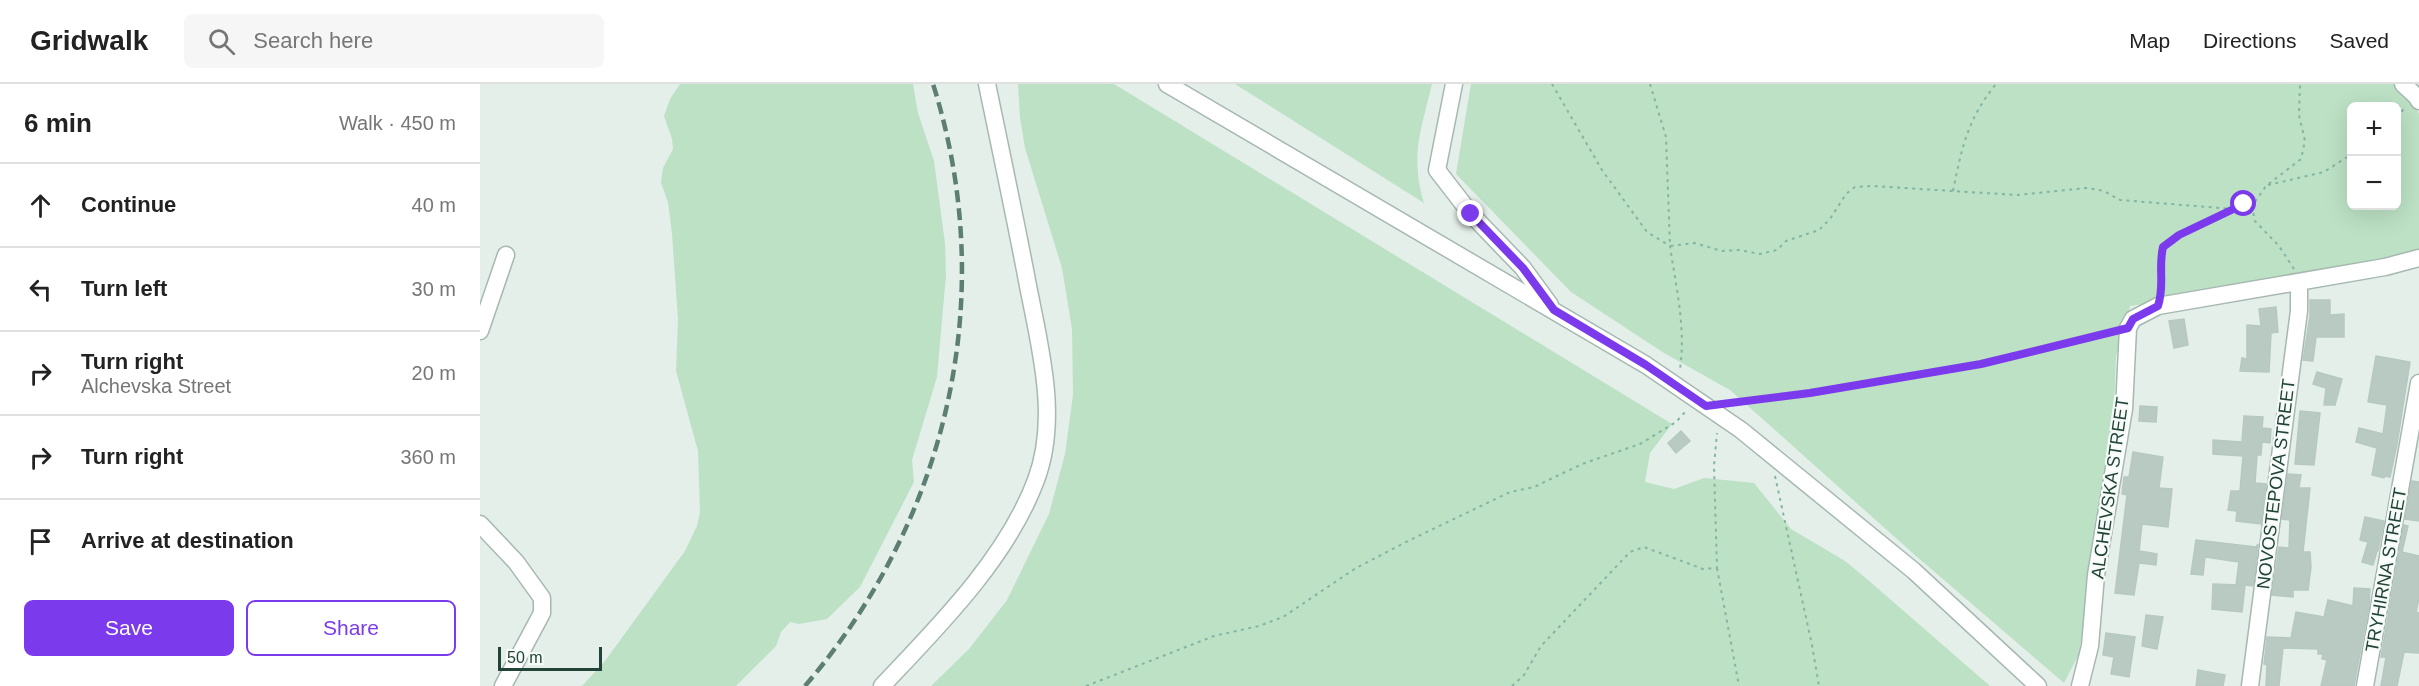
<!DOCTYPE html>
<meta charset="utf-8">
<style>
body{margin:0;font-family:Arial,sans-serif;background:#f6f6f6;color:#222}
.controls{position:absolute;right:18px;top:18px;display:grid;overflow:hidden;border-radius:9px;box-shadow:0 6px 24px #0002}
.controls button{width:54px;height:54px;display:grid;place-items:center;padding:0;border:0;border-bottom:2px solid #e0e0e0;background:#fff;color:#222;font:30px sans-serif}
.scale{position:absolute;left:18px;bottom:15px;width:104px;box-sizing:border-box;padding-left:6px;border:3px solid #224338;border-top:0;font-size:16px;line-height:21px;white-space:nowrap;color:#224338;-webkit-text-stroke:4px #f6fbf8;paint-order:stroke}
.stop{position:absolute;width:18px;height:18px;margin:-14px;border:4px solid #7c3aed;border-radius:50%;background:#fff}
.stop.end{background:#7c3aed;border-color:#fff;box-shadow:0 2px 6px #0008}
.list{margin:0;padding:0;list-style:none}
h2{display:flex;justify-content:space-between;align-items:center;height:78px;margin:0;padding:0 24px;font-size:26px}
h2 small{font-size:20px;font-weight:400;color:#767676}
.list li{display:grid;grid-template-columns:39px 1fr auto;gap:18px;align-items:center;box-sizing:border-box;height:84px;padding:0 24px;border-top:2px solid #e0e0e0}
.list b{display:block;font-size:22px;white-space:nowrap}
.list p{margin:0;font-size:20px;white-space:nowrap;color:#767676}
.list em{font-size:20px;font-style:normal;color:#767676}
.actions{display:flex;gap:12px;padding:18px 24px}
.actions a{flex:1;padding:14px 0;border:2px solid #7c3aed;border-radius:9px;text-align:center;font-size:21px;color:#7c3aed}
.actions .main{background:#7c3aed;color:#fff}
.icon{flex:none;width:33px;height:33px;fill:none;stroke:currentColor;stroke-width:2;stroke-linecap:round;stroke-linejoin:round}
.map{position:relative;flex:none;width:1939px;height:602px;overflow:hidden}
header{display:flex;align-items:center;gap:36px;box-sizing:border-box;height:84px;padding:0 30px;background:#fff;border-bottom:2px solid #e0e0e0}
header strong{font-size:28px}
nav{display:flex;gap:33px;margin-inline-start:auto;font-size:21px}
.search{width:420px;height:54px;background:#f6f6f6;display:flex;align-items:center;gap:15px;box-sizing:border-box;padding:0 21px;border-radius:9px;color:#767676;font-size:22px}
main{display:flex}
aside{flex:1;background:#fff}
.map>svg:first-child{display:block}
.green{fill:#bce1c4;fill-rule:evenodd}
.building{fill:#b9cac3;stroke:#b6c9c0;stroke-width:1.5}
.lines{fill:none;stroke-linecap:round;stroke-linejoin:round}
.minor-casing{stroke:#a6b8b1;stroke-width:19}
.path{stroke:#82b5a3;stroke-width:2;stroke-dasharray:3 4.5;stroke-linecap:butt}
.minor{stroke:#fff;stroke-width:16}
.rail{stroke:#5c7e73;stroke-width:4.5;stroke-dasharray:12 6;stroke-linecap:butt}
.route{stroke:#7c3aed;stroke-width:8}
.labels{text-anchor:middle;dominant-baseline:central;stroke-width:4.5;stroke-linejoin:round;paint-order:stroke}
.street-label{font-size:18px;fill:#224338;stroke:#f6fbf8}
</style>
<header>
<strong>Gridwalk</strong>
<div class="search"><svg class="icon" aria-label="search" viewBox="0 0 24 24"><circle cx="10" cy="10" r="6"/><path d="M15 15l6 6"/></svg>Search here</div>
<nav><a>Map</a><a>Directions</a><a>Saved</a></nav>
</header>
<main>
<aside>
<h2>6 min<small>Walk · 450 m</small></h2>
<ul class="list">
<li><svg class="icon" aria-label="ahead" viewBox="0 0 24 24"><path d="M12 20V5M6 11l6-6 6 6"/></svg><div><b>Continue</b></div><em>40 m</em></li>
<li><svg class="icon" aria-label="left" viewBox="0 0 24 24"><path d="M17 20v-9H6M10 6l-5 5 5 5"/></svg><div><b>Turn left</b></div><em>30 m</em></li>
<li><svg class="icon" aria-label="right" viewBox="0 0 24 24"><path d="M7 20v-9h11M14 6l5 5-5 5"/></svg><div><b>Turn right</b><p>Alchevska Street</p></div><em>20 m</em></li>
<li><svg class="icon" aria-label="right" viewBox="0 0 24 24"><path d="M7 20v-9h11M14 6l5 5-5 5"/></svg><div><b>Turn right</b></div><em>360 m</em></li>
<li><svg class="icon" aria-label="arrive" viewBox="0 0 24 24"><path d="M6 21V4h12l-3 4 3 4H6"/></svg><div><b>Arrive at destination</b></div></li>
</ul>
<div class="actions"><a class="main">Save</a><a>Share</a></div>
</aside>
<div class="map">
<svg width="1939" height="602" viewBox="0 0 1939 602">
<rect width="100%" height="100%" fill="#e4efea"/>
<path class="green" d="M 200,0 L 433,0 L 438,29 L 454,77 L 465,159 L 466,191 L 457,293 L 432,376 L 434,398 L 380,503 L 347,535 L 319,540 L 310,538 L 301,548 L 296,562 L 256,602 L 102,602 L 125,577 L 205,467 L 217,442 L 220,428 L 218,367 L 196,287 L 198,235 L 192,150 L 188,118 L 181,99 L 183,84 L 193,65 L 192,55 L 184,32 L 190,15 Z
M 538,0 L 634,0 L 1192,340 L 1170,369 L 1165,398 L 1194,405 L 1224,394 L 1274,399 L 1311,445 L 1365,477 L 1388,496 L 1510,602 L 451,602 L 489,565 L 527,516 L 569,430 L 585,370 L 593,311 L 592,245 L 582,184 L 545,64 L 540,34 Z
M 755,0 L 952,0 C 941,47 930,71 944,119 Z
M 991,0 L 1915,0 L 1932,16 L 1939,30 L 1939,170 L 1813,197 L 1650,222 L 1636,272 L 1633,349 L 1599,570 L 1584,599 L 1436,472 L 1250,306 L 1184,269 L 1091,208 L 976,90 ZM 1872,22 L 1916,22 L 1916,122 L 1872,122 Z"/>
<path class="building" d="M 1830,216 L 1850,216 L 1850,231 L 1864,230 L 1864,253 L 1836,253 L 1833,277 L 1823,276 L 1830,232 Z
M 1796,223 L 1798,248 L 1791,249 L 1789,288 L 1760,287 L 1762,274 L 1767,275 L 1767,241 L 1781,242 L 1779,225 Z
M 1704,235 L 1708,261 L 1694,264 L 1689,237 Z
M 1896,272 L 1930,278 L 1917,360 L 1910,393 L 1905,392 L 1904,394 L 1892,391 L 1897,364 L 1876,358 L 1879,344 L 1903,350 L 1907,321 L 1888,318 Z
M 1837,288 L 1862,295 L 1855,321 L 1844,321 L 1846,304 L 1833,300 Z
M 1660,322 L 1677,323 L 1676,338 L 1659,337 Z
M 1820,327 L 1840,329 L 1834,381 L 1815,380 Z
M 1764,332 L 1783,333 L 1782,344 L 1791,345 L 1790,359 L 1782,358 L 1781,371 L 1777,371 L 1775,399 L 1786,400 L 1781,440 L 1756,437 L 1757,427 L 1748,426 L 1751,407 L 1760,407 L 1763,372 L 1733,370 L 1733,356 L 1762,358 Z
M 1201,347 L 1210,357 L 1196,369 L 1188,359 Z
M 1653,368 L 1683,373 L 1679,404 L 1692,405 L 1688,443 L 1662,440 L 1659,467 L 1677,470 L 1676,481 L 1659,479 L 1654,511 L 1635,509 L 1647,411 L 1642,410 L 1644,393 L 1649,393 Z
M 1808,390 L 1821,391 L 1819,404 L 1830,404 L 1823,468 L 1830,468 L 1831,483 L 1828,506 L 1813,506 L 1813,513 L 1792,511 L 1799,463 L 1809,464 L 1810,436 L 1802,435 Z
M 1932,397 L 1939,398 L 1939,437 L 1925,435 Z
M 1885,433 L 1904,437 L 1898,467 L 1897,467 L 1893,481 L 1882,478 L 1888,458 L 1880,456 Z
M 1924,441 L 1928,442 L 1922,468 L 1939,472 L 1939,514 L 1936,528 L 1939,529 L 1939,569 L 1924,568 L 1917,602 L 1901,602 L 1906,573 L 1901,573 Z
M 1716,456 L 1776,463 L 1778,460 L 1773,502 L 1765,501 L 1762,528 L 1732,525 L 1733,500 L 1761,501 L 1756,501 L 1759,478 L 1725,473 L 1723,491 L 1711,490 Z
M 1874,504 L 1890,505 L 1889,521 L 1874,602 L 1841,602 L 1847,576 L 1842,575 L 1843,570 L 1838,570 L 1838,565 L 1803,564 L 1799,602 L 1786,602 L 1787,581 L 1784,580 L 1787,553 L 1811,554 L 1816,528 L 1844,533 L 1848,516 L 1873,522 Z
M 1666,531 L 1683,533 L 1677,565 L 1662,562 Z
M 1626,549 L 1655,553 L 1649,593 L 1631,590 L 1634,573 L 1623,571 Z
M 1718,586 L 1745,591 L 1743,602 L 1716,602 Z"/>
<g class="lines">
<defs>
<path id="minor" d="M 687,0 L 1166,281 L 1261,346 L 1434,487 L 1558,602
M 974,0 L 957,86 L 991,130 L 1043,184 L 1070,221
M 1923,0 L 1936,12 L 1939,17
M 0,247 L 26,171
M 0,440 L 36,478 L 62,514 L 62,529 L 23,602
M 402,602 C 458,543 527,474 556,396 C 581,330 557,253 545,186 C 533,124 520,62 507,0
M 1600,602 L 1610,562 L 1616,491 L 1644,325 L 1648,244 L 1653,235 L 1678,222 L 1905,183 L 1939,174
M 1770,602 L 1819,227 L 1819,199
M 1885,602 L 1939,299"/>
</defs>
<use href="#minor" class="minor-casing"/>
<path class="path" d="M 1072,0 L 1122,86 L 1167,148 L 1190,162 C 1196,203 1206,244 1200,285
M 1170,0 L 1186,53 L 1190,162 L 1214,159 L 1242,167 L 1259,166 L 1280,170 L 1297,166 L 1306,157 L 1339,146 L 1350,135 L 1366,110 L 1375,103 L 1392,102 L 1537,111 L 1607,104 L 1624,107 L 1640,116 L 1753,125
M 1916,33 L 1926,23
M 1788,101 L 1844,88 L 1872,70
M 1473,107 C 1482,63 1487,36 1516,0
M 1814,185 L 1799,162 L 1774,136 L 1773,121 L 1786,102 L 1821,75 L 1825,57 L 1819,31 L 1820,0
M 1683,207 L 1679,181 L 1683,163 L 1699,151 L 1776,114
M 1250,319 L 1330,309 L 1501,280 L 1634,248
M 1295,392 L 1332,561 L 1339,602
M 1237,484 L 1259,602
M 606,602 L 734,552 L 779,542 L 803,533 L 876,484 L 928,457 L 1030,408 L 1054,403 L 1102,380 L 1160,360 L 1196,338 L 1206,327
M 1032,602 L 1044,591 L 1061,562 L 1150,468 L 1164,463 L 1223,485 L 1237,484 L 1234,382 L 1237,349"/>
<use href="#minor" class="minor"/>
<path class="rail" d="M 325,602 C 468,435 520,212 453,0"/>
</g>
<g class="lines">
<path class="route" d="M 991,130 L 1043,184 L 1074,226 L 1166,281 L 1226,322 L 1330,309 L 1501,280 L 1648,244 L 1653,235 L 1678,222 C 1685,200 1678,185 1683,163 L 1699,151 L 1764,120"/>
</g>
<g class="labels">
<g class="street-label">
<text transform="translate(1796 400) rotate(-83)">NOVOSTEPOVA STREET</text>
<text transform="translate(1630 404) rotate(-82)">ALCHEVSKA STREET</text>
<text transform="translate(1906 486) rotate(-80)">TRYHIRNA STREET</text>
</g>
</g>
</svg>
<div class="controls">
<button>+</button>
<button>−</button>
</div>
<div class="scale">50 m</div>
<div class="stop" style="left:1764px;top:120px"></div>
<div class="stop end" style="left:991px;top:130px"></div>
</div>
</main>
